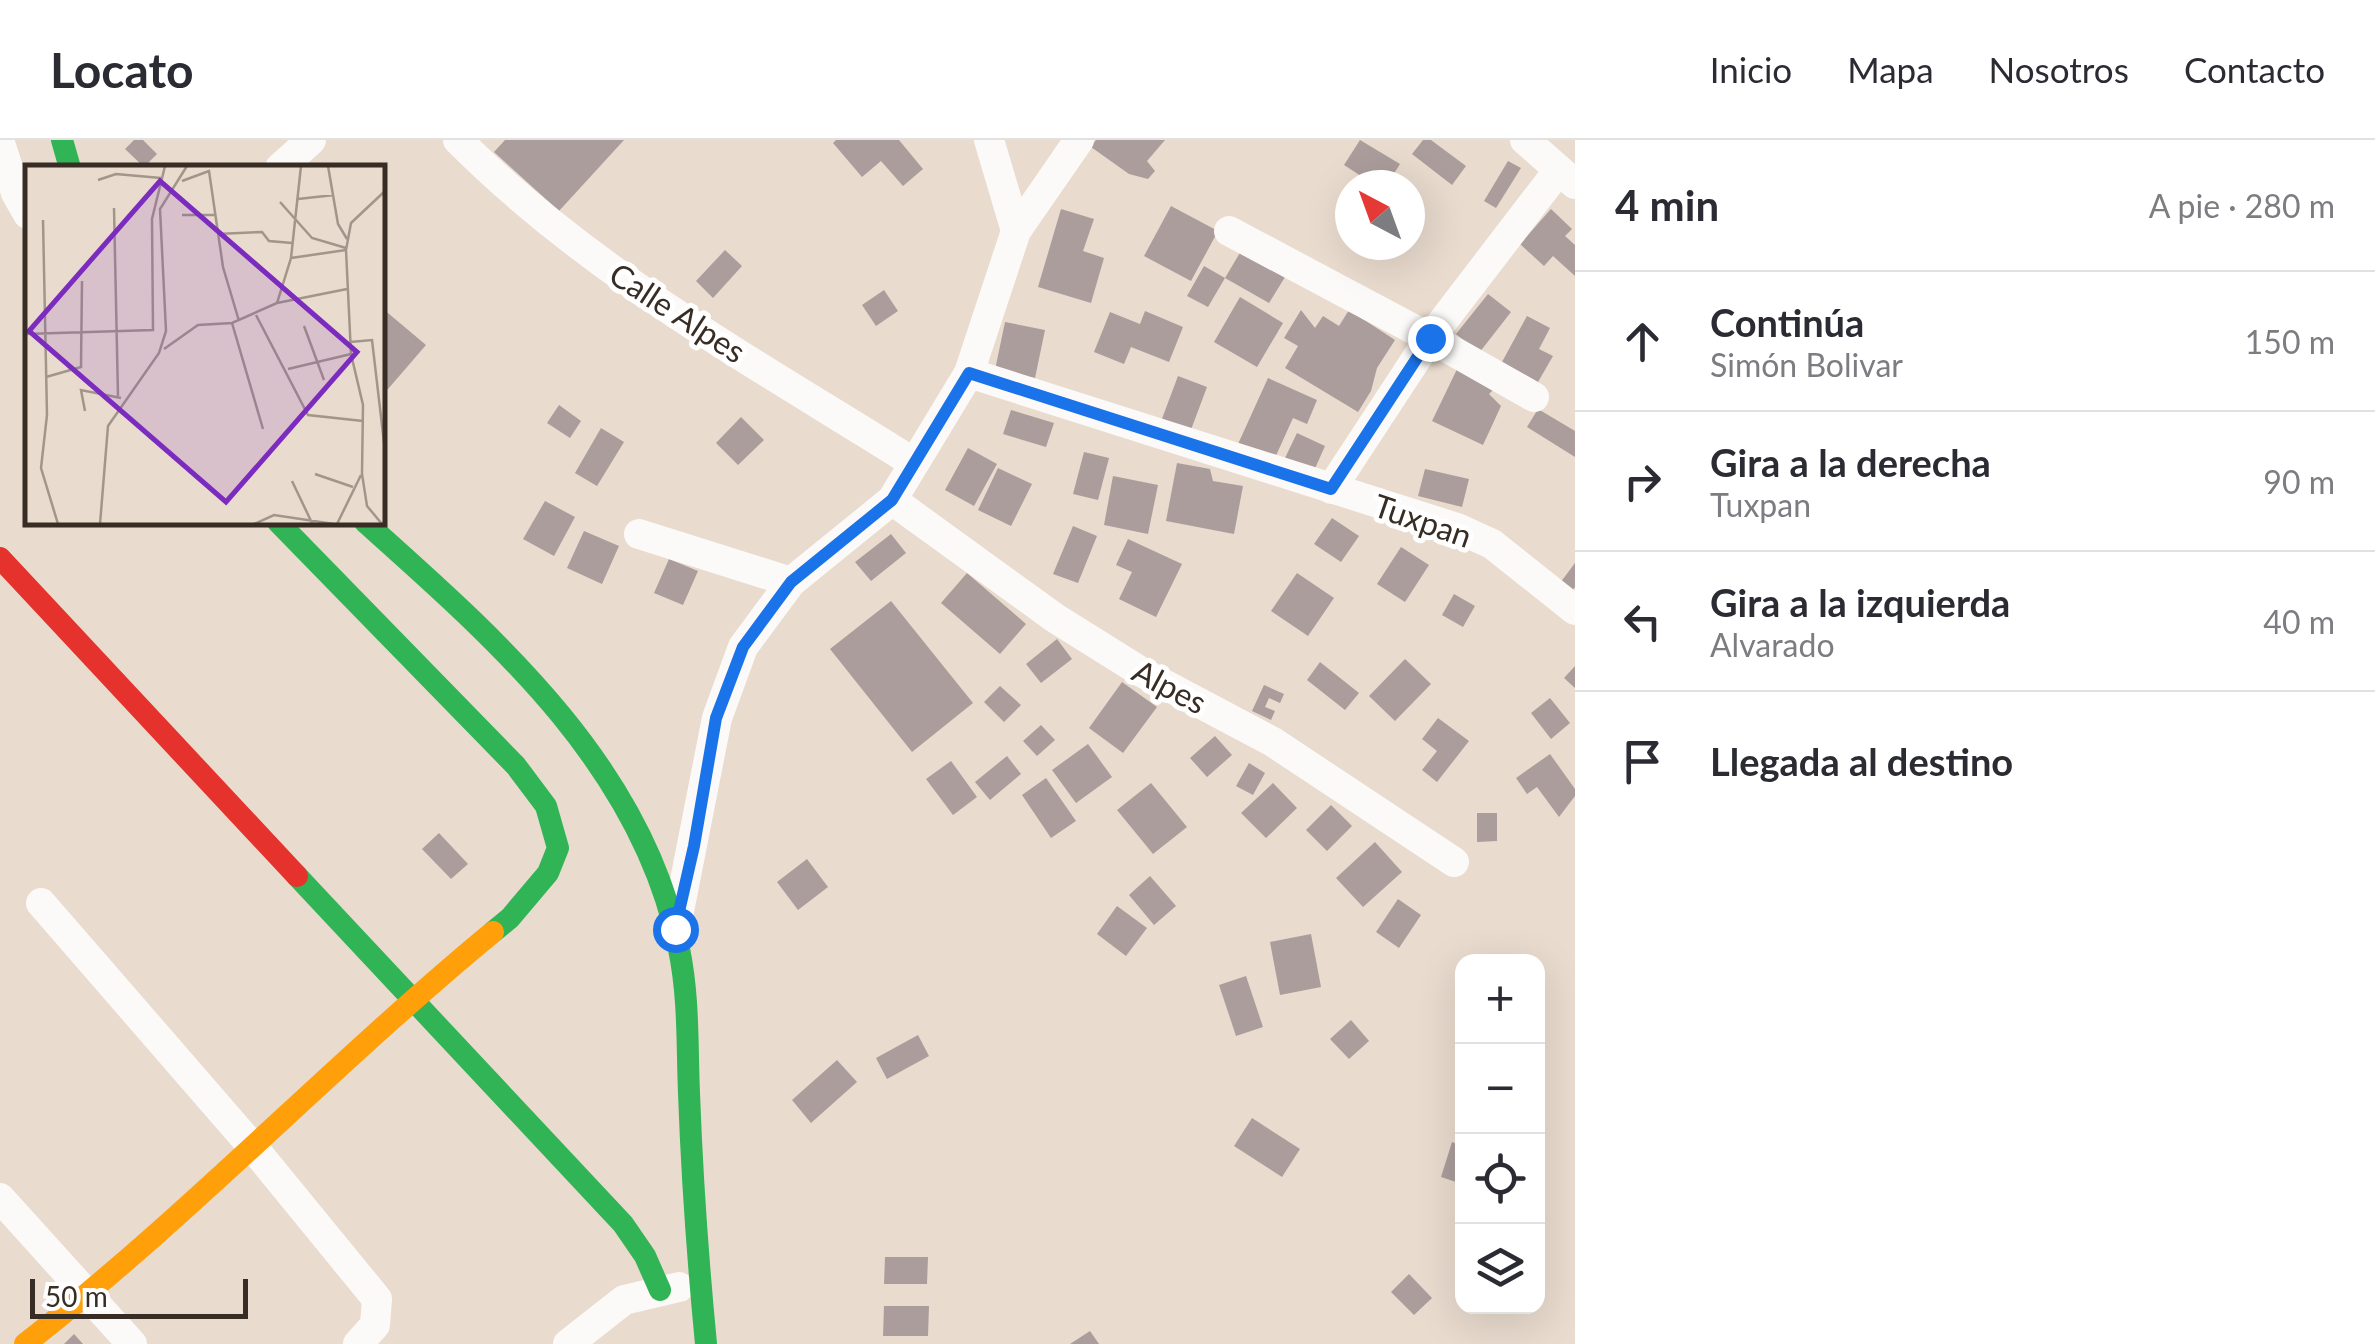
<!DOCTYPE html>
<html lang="es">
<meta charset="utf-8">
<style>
body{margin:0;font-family:Lato,sans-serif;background:#f2f2f3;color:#2b2b33}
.controls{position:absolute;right:30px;bottom:30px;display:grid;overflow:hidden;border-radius:20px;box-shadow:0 10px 40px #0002}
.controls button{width:90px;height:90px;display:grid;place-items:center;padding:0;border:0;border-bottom:2px solid #e1e1e2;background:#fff;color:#2b2b33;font:50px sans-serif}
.compass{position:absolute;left:1335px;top:30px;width:90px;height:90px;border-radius:50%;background:#fff;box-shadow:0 10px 40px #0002;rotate:319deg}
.scale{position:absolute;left:30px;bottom:25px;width:218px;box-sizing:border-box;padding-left:10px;border:5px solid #372d24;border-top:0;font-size:28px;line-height:35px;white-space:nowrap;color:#372d24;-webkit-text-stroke:8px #fff;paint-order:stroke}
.stop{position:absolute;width:30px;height:30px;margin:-22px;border:8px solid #1a73e8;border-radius:50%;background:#fff}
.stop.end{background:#1a73e8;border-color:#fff;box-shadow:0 2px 10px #0008}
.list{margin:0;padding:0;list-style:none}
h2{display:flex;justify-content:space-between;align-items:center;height:130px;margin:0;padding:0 40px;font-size:42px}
h2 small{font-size:32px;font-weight:400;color:#7c7c81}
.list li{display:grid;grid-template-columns:65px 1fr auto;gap:30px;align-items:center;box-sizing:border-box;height:140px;padding:0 40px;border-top:2px solid #e1e1e2}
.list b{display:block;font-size:38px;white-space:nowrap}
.list p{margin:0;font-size:32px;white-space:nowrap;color:#7c7c81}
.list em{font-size:32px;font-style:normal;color:#7c7c81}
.icon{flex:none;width:55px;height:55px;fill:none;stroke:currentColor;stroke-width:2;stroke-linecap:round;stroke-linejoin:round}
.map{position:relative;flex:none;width:1575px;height:1204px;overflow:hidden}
header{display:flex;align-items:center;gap:60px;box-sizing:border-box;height:140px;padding:0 50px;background:#fff;border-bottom:2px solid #e1e1e2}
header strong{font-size:48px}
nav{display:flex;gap:55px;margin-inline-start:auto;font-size:35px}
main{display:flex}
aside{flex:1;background:#fff}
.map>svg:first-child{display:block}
.building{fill:#aa9d9c}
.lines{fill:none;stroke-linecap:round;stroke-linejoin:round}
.street{stroke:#fcfaf8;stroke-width:30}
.fast{stroke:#30b455;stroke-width:22}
.slow{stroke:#ff9f0a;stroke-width:22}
.jam{stroke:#e5322d;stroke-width:22}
.route{stroke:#1a73e8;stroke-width:12}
.labels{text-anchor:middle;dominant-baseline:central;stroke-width:10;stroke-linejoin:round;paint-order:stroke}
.street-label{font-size:32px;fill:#372d24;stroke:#fff}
.inset-road{fill:none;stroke:#a2958a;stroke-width:2.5}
.view{fill:#7b2cbf;fill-opacity:0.15;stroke:#7b2cbf;stroke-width:5}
.inset-edge{fill:none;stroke:#372d24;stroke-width:5}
</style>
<header>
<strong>Locato</strong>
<nav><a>Inicio</a><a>Mapa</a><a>Nosotros</a><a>Contacto</a></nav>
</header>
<main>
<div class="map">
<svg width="1575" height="1204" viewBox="0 0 1575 1204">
<rect width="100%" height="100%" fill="#e9dbce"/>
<path class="building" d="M 134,0 L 143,0 L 157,14 L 144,27 L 125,9 Z
M 505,0 L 624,0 L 559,71 L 494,12 Z
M 836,0 L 899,0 L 923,29 L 903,46 L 881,21 L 862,37 L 833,3 Z
M 1096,0 L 1165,0 L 1147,21 L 1155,31 L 1148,39 L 1129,34 L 1091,7 Z
M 1360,0 L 1400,24 L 1387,45 L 1375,45 L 1344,25 Z
M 1423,0 L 1431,0 L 1466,26 L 1452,45 L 1412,14 Z
M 1508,21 L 1521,28 L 1496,68 L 1484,61 Z
M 1171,66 L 1218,91 L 1191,141 L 1144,116 Z
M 1061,69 L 1094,79 L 1083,111 L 1104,118 L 1091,163 L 1038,147 Z
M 1551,69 L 1572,89 L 1565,96 L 1575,105 L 1575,136 L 1553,116 L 1544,126 L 1520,104 Z
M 725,110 L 742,126 L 713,158 L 696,141 Z
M 1241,111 L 1285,137 L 1269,163 L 1225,138 Z
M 1204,126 L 1225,138 L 1208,167 L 1187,156 Z
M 884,150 L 898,171 L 876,186 L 862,165 Z
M 1488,154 L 1511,172 L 1479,213 L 1456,194 Z
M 1240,157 L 1283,183 L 1257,227 L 1214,202 Z
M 382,168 L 426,205 L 382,256 Z
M 1301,170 L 1315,188 L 1323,176 L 1339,186 L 1349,170 L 1395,200 L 1377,228 L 1371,251 L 1358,272 L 1285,228 L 1298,206 L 1284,198 Z
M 1145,171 L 1183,187 L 1169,222 L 1131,207 L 1124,224 L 1094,212 L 1110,172 L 1140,184 Z
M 1527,176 L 1550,188 L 1539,209 L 1553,216 L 1538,242 L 1502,222 Z
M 1005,182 L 1045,190 L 1035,238 L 995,230 Z
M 1460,223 L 1501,242 L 1489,254 L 1501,266 L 1483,305 L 1432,281 Z
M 1178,236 L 1207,247 L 1189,295 L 1160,284 Z
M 1268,238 L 1317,260 L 1307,284 L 1293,278 L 1274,320 L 1238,304 Z
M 559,265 L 581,281 L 570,298 L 547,283 Z
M 1538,269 L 1575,291 L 1575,317 L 1527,287 Z
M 1011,270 L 1054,283 L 1046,307 L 1003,294 Z
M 741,277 L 764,300 L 738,325 L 716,303 Z
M 601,288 L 624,302 L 597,346 L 575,333 Z
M 1297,293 L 1325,306 L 1313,333 L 1284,320 Z
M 968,308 L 997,324 L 974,366 L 945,350 Z
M 1084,312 L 1109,318 L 1098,360 L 1073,354 Z
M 1177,323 L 1210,329 L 1213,341 L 1243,346 L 1234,394 L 1166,381 Z
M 998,328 L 1032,344 L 1011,386 L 978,370 Z
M 1425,329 L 1469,339 L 1462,367 L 1418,356 Z
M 1113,336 L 1158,345 L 1148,394 L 1104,385 Z
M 545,361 L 575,377 L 554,416 L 523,399 Z
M 1332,378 L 1359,396 L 1341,422 L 1314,404 Z
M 1073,386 L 1097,396 L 1078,443 L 1053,434 Z
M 584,391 L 619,406 L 602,444 L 567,428 Z
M 891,394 L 906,413 L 871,441 L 855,422 Z
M 1128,399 L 1182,424 L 1156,477 L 1119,459 L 1132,432 L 1116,425 Z
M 1401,407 L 1429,425 L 1405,462 L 1377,444 Z
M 669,419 L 698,431 L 683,465 L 654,453 Z
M 1575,423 L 1575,447 L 1571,452 L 1560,443 Z
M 967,433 L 1026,484 L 1000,514 L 941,463 Z
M 1297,433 L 1334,458 L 1308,496 L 1271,471 Z
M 1454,454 L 1475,466 L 1463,487 L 1442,475 Z
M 891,461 L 973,563 L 912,612 L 830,509 Z
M 1057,499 L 1072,519 L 1041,543 L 1026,524 Z
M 1405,519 L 1431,544 L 1395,581 L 1369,556 Z
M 1320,522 L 1359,553 L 1345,570 L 1307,540 Z
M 1575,526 L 1575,548 L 1564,538 Z
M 1122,542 L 1157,567 L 1123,613 L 1089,588 Z
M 1264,545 L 1284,554 L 1280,563 L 1269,558 L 1265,567 L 1275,571 L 1271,580 L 1252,571 Z
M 1000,546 L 1021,565 L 1004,582 L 984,562 Z
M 1550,558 L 1570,583 L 1551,599 L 1531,573 Z
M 1438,578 L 1469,601 L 1437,642 L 1422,630 L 1437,611 L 1422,599 Z
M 1041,585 L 1055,600 L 1037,616 L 1023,601 Z
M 1215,596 L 1232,615 L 1207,637 L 1190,618 Z
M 1088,604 L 1112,637 L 1076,663 L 1052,630 Z
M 1550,614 L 1575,649 L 1575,656 L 1559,677 L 1537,647 L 1527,654 L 1516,638 Z
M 1007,616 L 1021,634 L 990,660 L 975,642 Z
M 951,621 L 977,657 L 953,675 L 926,639 Z
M 1249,623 L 1265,633 L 1253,655 L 1236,646 Z
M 1046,638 L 1076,681 L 1051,698 L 1022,655 Z
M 1151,643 L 1187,687 L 1153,714 L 1117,670 Z
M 1273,643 L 1297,668 L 1266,698 L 1241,673 Z
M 1331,665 L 1352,686 L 1327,711 L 1306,690 Z
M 1477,673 L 1497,673 L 1497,701 L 1477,702 Z
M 439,693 L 468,724 L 451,739 L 422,709 Z
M 1375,702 L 1402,732 L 1363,767 L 1336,738 Z
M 807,719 L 828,747 L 798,770 L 777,742 Z
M 1150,736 L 1176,766 L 1154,785 L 1129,755 Z
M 1398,759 L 1421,775 L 1399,808 L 1376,792 Z
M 1117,766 L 1147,788 L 1126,816 L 1097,794 Z
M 1311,794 L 1321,847 L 1280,855 L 1270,802 Z
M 1246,836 L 1263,887 L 1236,896 L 1219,845 Z
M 1351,880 L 1369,901 L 1349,919 L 1330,899 Z
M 918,895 L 929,916 L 887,939 L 876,918 Z
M 837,920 L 857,942 L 811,983 L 792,960 Z
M 1252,978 L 1300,1009 L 1282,1037 L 1234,1006 Z
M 1452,1002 L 1462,1006 L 1462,1044 L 1441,1037 Z
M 885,1117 L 928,1117 L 927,1144 L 884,1144 Z
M 1409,1134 L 1432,1158 L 1414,1175 L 1391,1152 Z
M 884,1166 L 929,1166 L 928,1196 L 883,1196 Z
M 1090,1191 L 1099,1204 L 1070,1204 Z
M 74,1194 L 83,1204 L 64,1204 Z"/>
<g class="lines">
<path class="street" d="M 458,0 C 590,133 757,224 914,323
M 1525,0 L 1575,44
M 0,3 L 16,53 L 28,74
M 280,28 L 311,0
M 1016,91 L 1079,0
M 1229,91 L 1430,198 L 1534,257
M 969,233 L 1457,388 L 1492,404 L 1575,470
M 1331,349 L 1430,198 L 1558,31
M 892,360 L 1055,478 L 1143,533 L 1273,602 L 1454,722
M 639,394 L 791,442
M 41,763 L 251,1005 L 377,1159 L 375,1185 L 358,1204
M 678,776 L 717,578 L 743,507 L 791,442 L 892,360 L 969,233 L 1016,91 L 989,0
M 0,1058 L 132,1204
M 568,1204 L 624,1160 L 679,1147"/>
<path class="fast" d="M 62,0 L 70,28
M 278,382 L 516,626 L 546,666 L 558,708 L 548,733 L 510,778 L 493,792
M 365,382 C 497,500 643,627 679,809 C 689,857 687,905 689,953 C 692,1037 698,1121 706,1204
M 297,736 L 623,1084 L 645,1116 L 660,1150"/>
<path class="slow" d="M 25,1204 C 189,1076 333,924 493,792"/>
<path class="jam" d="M 0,418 L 297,736"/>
</g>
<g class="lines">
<path class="route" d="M 675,789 L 694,706 L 716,578 L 743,507 L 791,442 L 892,360 L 969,233 L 1331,349 L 1430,198"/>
</g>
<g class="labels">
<g class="street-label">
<text transform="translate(678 172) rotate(33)">Calle Alpes</text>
<text transform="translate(1423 380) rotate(19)">Tuxpan</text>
<text transform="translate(1170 546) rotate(28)">Alpes</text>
</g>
</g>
<g transform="translate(25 25)">
<rect width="360" height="360" fill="#e9dbce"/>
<path class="inset-road" d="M 303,1 L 313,59 L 322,74M 73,15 L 91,9 L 136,13M 157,16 L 184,6 L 198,102 L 214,156M 273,34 L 309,30M 255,37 L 287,73 L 321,83M 89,43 L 93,231M 157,50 L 190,50M 18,55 L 22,250 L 16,303 L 33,359M 192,69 L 237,67 L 244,76 L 267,78M 266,93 L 321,85M 252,138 L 322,124M 231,150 L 283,250 L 338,256M 207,158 L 238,264M 279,161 L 299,215M 0,169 L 128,165 L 127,54 L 140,1M 325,177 L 347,175 L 360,286M 139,184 L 173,160 L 207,158 L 252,138 L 266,93 L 276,1M 263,204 L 326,189M 21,212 L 56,202 L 57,116M 60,246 L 56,225 L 96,233M 290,309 L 328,322M 267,316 L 287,358M 75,359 L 83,261 L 134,188 L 141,166 L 135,44 L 162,1M 229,359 L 249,350 L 309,359M 312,359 L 336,310M 357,359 L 342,341 L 337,309 L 338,240 L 326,189 L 321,85 L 326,58 L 360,26"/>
<path class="view" d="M 135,16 L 332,187 L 201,337 L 4,166 Z"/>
<rect width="360" height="360" class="inset-edge"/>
</g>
</svg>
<div class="controls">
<button>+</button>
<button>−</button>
<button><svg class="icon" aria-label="locate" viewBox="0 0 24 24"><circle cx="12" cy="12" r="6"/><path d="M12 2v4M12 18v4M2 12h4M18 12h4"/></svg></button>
<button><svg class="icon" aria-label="layers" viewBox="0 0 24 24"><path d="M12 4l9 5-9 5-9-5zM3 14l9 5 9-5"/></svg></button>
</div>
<svg class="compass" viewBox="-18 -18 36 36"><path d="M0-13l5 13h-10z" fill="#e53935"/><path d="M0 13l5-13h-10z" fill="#7c7c81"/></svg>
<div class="scale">50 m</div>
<div class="stop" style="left:675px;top:789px"></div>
<div class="stop end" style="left:1430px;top:198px"></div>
</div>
<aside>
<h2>4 min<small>A pie · 280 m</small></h2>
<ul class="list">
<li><svg class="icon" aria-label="ahead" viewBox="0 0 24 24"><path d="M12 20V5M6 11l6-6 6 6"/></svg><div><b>Continúa</b><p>Simón Bolivar</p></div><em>150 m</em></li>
<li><svg class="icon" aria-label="right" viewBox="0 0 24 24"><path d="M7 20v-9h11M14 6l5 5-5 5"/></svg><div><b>Gira a la derecha</b><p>Tuxpan</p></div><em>90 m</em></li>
<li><svg class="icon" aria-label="left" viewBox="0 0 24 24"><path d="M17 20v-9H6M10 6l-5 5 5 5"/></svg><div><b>Gira a la izquierda</b><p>Alvarado</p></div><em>40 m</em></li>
<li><svg class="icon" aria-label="arrive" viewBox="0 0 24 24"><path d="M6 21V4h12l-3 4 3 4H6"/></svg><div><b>Llegada al destino</b></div></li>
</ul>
</aside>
</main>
